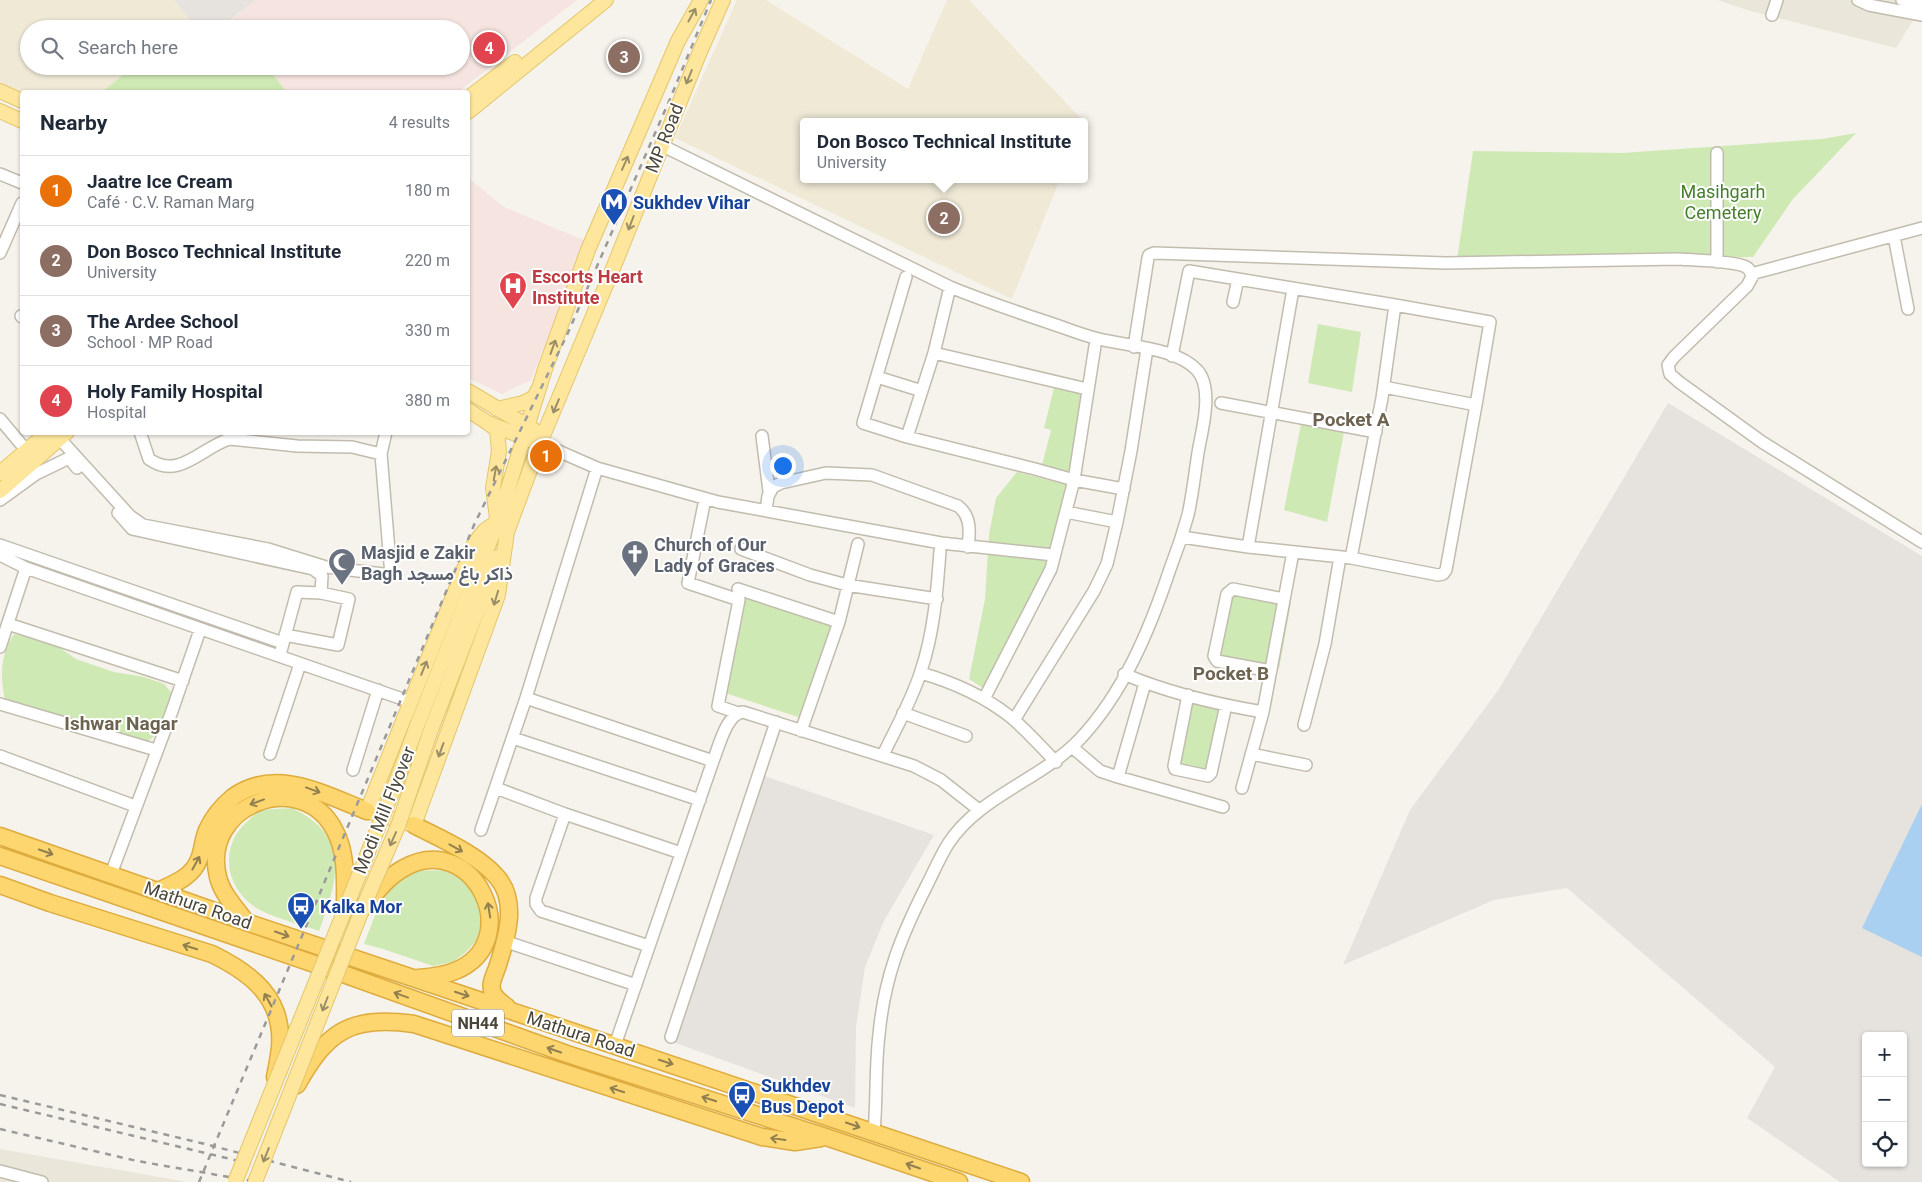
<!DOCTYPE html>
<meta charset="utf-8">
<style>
body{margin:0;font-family:Roboto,Vazirmatn,sans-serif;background:#f2f2f3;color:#1f2937}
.controls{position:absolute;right:15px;bottom:15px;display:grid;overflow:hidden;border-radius:5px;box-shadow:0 1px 4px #0004}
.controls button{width:45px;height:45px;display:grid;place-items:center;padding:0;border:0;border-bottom:1px solid #e0e1e3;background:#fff;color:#1f2937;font:25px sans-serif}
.you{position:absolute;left:782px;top:465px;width:18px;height:18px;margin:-12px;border:4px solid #fff;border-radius:50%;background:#1a73e8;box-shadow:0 0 0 8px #1a73e833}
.badge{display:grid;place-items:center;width:32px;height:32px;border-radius:50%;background:#f94c1f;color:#fff;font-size:16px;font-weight:700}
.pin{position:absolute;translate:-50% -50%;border:2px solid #fff;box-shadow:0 1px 5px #0006}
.popup{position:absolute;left:800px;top:118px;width:288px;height:65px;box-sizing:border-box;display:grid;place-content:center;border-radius:5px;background:#fff;filter:drop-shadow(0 1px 4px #0005);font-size:16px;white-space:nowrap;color:#747a83}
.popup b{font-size:19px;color:#1f2937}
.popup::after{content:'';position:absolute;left:50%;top:100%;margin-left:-10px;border:10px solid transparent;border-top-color:#fff}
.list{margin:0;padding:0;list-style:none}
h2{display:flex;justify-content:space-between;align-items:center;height:65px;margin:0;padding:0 20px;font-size:21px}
h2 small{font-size:16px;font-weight:400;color:#747a83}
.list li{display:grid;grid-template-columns:32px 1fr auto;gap:15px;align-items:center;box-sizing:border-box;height:70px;padding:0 20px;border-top:1px solid #e0e1e3}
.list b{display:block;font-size:19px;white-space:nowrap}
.list p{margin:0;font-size:16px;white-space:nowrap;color:#747a83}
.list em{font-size:16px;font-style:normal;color:#747a83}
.icon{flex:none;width:28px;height:28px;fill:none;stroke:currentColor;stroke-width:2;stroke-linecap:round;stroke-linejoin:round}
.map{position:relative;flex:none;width:1922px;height:1182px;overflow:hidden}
.search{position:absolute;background:#fff;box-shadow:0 1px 4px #0004;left:20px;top:20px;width:450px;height:55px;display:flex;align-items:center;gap:12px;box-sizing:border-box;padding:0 18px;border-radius:28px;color:#747a83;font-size:19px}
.panel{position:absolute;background:#fff;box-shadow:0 1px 4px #0004;left:20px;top:90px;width:450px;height:345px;border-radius:5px}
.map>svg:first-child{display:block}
.residential{fill:#eae6da}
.industrial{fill:#e6e2dd;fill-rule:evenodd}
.education{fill:#efe9d6}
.medical{fill:#f6e4e0}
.green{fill:#cfe9b5}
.water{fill:#a9d0f1}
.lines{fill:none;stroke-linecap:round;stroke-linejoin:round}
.minor-casing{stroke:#c2bcae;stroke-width:14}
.major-casing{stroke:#e4c66b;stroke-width:16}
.highway-casing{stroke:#deac3e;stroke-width:19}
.minor{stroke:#fff;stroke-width:11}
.major{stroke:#fee79d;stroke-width:14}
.highway{stroke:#fdd66f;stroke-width:16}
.rail{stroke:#9a9a9a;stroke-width:2.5;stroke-dasharray:6 6;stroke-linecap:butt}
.major-bridge-casing{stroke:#e4c66b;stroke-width:16;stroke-linecap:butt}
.major-bridge{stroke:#fee79d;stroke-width:14}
.oneway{stroke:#9b8e66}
.oneway2{stroke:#927f4f}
.labels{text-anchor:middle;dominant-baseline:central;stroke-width:4;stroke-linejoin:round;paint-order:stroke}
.shield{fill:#fff;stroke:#807d74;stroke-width:1}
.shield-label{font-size:16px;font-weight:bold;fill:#4a4539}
.street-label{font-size:18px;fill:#4a4539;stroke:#fff}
.park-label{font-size:18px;fill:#467e2b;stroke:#fff}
.transit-label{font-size:18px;font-weight:bold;fill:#164399;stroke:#fff;text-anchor:start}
.health-label{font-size:18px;font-weight:bold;fill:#be3a42;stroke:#fff;text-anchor:start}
.worship-label{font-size:18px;font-weight:bold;fill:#5b616d;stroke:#fff;text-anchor:start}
.neighbourhood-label{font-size:19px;font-weight:bold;fill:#6d6350;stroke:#fff}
</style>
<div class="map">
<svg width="1922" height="1182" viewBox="0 0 1922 1182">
<rect width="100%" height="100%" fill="#f6f3ec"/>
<path class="residential" d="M 1718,0 L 1922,0 L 1922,10 L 1919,11 L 1896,48 L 1747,10 Z
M 0,1149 L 188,1182 L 0,1182 Z"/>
<path class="industrial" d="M 174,0 L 256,0 L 218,29 L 197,29 Z
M 1668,403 L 1922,556 L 1922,1182 L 1840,1182 L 1747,1118 L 1775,1067 L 1567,888 L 1494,900 L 1343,965 L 1410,810 L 1499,689 ZM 1866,1036 L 1903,1036 L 1903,1163 L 1866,1163 Z
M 762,775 L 934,835 L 884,921 L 865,967 L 856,1027 L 855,1108 L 673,1042 Z"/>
<path class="education" d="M 0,0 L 174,0 L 190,20 L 179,29 L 29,29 L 29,66 L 134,66 L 102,92 L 23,92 L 0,83 Z
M 737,0 L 766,0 L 908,89 L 947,0 L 969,0 L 1083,121 L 804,122 L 804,179 L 1060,179 L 1012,299 L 675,138 Z"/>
<path class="medical" d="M 256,0 L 577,0 L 458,92 L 287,92 L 266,66 L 461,66 L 461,29 L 235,29 L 229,21 Z
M 468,178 L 504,207 L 586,241 L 531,380 L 502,394 L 468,378 Z"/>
<path class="green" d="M 134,66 L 266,66 L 287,92 L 102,92 Z
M 1856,133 L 1793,199 L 1753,257 L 1457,260 L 1473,151 L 1622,153 L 1822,139 Z
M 1318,324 L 1361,332 L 1352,392 L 1308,383 Z
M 1054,388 L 1082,394 L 1070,473 L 1042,465 L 1051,430 L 1044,428 Z
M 1301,424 L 1344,432 L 1327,522 L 1284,510 Z
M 1017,472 L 1067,485 L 1044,569 L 983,688 L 969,679 L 985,599 L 989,535 L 996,498 Z
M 1231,591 L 1291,603 L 1279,669 L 1218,657 Z
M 738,595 L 834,627 L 801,718 L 722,692 Z
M 14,634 L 41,640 L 57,646 L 76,659 L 114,672 L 144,677 L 164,684 L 172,693 L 159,732 L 145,744 L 5,700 C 0,677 0,654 14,634 Z
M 1190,693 L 1225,703 L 1210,772 L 1176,767 Z
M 292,808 C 352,837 338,879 319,931 C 303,925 267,916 255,907 C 225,887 219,846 247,822 C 250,819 254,814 258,812 C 269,808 282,809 292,808 Z
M 443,870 L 462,879 L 476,894 L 482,922 L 477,940 L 466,952 L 453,962 L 433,966 L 383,949 L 364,944 C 375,916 386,878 419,871 C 427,870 436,871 443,870 Z"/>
<path class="water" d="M 1922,804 L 1922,957 L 1862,928 Z"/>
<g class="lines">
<defs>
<path id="minor" d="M 1858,0 L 1869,5 L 1922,15
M 1902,0 L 1922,6
M 1772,15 L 1777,0
M 661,145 L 950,287 C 982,300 1014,311 1047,322 C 1063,327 1079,334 1095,338 C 1124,346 1176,347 1197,370 C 1213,387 1203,427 1199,447 C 1195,470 1193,493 1188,515 C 1183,533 1177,551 1170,569 C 1150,629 1124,692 1080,739 C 1041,780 979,796 948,844 C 940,857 934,871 927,885 C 901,936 884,978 879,1035 C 875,1067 877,1100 874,1132
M 0,174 L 22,183
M 1894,236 L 1908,309
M 0,253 L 22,203
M 1717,262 L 1717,153
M 1751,274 L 1922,228
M 906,277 L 863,423 L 907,437 L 1035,469 L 1074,480 L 1124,489
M 1233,302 L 1238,279
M 21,316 L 22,317
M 1134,347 L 1148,258 L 1149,255 L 1154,253 L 1446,263 L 1678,259 C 1692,260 1735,261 1746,267 C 1750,269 1751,273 1752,277 L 1747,286 L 1674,357 L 1668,365 L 1670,374 L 1679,382 L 1762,442 L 1922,542
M 934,353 L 1087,389
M 1172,356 L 1189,271 L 1395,305
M 877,377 L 922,391
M 1221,403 L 1376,432
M 0,419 L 31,456
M 140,432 L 149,459 C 179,481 203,446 230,439 L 297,446 L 352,447 L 381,454
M 762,436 L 769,491
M 907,437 L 934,353 L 950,287
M 60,439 L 130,516 L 143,525 L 268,549 L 326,567 L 391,575 L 381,454 L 386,432
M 540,443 L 597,468 L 718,502 L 941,543 L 1054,555
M 705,499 L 688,583 L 739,600 L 718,706 L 738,713
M 0,500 L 36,474 L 69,458 L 77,468
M 766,511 L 768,496 L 773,487 L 781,483 L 826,473 L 872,475 L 958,506 C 971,516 970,531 968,547
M 1066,512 L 1117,522
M 118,513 L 132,529 L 313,569 L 322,576 L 321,593
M 1182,537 L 1248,547 L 1351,558 L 1438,575 L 1443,574 L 1446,570 L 1476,405 L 1384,387
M 0,545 L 283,643
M 1248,547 L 1293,289
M 741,549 L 810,575 L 847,585 L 937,599
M 0,555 L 26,568 L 411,702
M 1351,558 L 1382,398 L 1395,305 L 1490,322 L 1476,405
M 738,589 L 839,622
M 8,624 L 183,681
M 0,647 L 26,568
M 281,651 L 297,592 L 321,593 L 349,599 L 338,645 L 285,635
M 1271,671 L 1217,661 L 1214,656 L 1227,594 L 1233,589 L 1284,599
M 921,673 C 952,682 982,695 1008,715 C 1025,728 1040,746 1056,762
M 1124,674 C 1168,693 1216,704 1263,712
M 1145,683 L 1118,777 L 1223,807
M 1188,695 L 1174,766 L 1175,769 L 1208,776 L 1211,773 L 1226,705
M 526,698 L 713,761
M 984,699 L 1051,569 L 1074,480 L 1095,346
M 0,704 L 156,750
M 903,713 L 966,736
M 1014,720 L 1094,591 L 1107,564 L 1117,522 L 1131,451 L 1147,349
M 1304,725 L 1325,644 L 1340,557
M 801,731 L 839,622 L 858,544
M 513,738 L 700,800
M 1072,747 L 1100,771 L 1118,777
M 270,754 L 300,664
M 1251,754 L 1306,765
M 883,755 C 896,728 912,700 921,671 C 934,632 937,592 940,551
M 0,756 L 135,806
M 353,770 L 378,690
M 496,788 L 565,814 L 681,853
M 1242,788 L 1263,712 L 1293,552
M 565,814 L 536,898 L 536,904 L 541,911 L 649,946
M 481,830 L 526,698 L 597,468
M 111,874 L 172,711 L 200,630
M 504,941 L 636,985
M 671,1037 L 776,722
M 615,1045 L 713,761 C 719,747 726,714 743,712 L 914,766 L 941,780 L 979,810
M 0,1171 L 42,1182"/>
<path id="major" d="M 0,91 L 22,101
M 468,98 L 515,62
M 0,111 L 22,121
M 468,112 L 606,0
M 468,391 L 534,430
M 497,409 L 523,403 L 535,397 L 537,391
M 468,410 L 488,423 L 533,441
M 488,423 L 497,430 L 499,451 L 493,488 L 497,518
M 0,473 L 48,432
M 0,491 L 67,432
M 498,521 L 484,531 L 474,544 L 367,811 L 414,825 L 498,595 L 507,532 L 540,443 L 616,261 L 699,54 L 723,0
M 418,723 L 498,521 L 545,369 L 588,250 L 678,41 L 701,0
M 432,727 L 498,557"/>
<path id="highway" d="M 414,825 C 441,839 477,854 497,877 C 519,902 506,940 497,968 C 494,976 489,985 493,993 C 496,999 502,1003 507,1007
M 0,836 L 246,922 L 1021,1182
M 0,856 L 332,970 L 567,1054 L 826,1137 L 959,1182
M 0,885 L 50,903 L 212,954 C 251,973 284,998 280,1047 C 279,1057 277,1067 275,1077
M 158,891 C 173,884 193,877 199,859 C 203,850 203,839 207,830 C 213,817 222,806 233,797 C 276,766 325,795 367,811
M 363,908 C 375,894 387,877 404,868 C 473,829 528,941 455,971 C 443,976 430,977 418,978
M 246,922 C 236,908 222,894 218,877 C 200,805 302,766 335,831 C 347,853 345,882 345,906
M 297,1085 C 327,1031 351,1015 414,1024 L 762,1137 L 795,1142 L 821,1138"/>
</defs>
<use href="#minor" class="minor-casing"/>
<use href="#major" class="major-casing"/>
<use href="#highway" class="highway-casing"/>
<use href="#minor" class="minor"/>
<use href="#major" class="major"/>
<use href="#highway" class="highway"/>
<path class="rail" d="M 0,1095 L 205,1144 L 351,1182
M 0,1104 L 264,1167
M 0,1129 L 137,1161 L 258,1182
M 199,1182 L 474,525 L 567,335 L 670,99 L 711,0"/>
<defs>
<path id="major-bridge" d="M 235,1182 L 392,793 L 418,723
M 255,1182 L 362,910 L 398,826 L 432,727"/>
</defs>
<use href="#major-bridge" class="major-bridge-casing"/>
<use href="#major-bridge" class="major-bridge"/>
</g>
<defs><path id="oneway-shaft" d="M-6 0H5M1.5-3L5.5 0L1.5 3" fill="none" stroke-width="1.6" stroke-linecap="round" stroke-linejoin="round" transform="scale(1.25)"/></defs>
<g class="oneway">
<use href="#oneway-shaft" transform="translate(692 15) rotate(-61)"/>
<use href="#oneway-shaft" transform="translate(689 77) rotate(112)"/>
<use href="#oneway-shaft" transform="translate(625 163) rotate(-66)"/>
<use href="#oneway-shaft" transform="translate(631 223) rotate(111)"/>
<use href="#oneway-shaft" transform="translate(553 347) rotate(-70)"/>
<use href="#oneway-shaft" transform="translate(556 406) rotate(113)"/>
<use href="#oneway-shaft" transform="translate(495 473) rotate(-80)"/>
<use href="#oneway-shaft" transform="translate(496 598) rotate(107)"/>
<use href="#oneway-shaft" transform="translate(424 668) rotate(-68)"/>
<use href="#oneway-shaft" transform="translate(441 750) rotate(110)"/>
<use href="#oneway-shaft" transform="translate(393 839) rotate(114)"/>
<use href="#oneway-shaft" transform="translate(325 1004) rotate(111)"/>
<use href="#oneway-shaft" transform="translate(266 1155) rotate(112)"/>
</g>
<g class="oneway2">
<use href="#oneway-shaft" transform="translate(313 790) rotate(20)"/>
<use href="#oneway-shaft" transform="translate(257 802) rotate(160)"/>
<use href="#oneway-shaft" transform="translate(456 848) rotate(29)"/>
<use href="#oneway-shaft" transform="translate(46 852) rotate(19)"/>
<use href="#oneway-shaft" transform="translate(196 863) rotate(-61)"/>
<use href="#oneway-shaft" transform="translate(489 910) rotate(-99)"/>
<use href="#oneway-shaft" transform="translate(282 934) rotate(19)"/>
<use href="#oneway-shaft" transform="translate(190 947) rotate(-163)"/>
<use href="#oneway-shaft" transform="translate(462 994) rotate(18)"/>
<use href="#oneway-shaft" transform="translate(401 995) rotate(-160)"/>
<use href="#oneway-shaft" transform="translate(268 1000) rotate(-119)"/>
<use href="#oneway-shaft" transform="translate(554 1050) rotate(-161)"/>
<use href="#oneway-shaft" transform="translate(666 1062) rotate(18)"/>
<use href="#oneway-shaft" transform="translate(617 1090) rotate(-162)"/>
<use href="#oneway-shaft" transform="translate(709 1099) rotate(-162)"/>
<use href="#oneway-shaft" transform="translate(853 1125) rotate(19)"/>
<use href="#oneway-shaft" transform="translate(778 1139) rotate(-172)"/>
<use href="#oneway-shaft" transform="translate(913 1166) rotate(-161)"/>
</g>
<defs>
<symbol id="metro-pin" viewBox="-11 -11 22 30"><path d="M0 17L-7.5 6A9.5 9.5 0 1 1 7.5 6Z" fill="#1a4fb4" stroke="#fff"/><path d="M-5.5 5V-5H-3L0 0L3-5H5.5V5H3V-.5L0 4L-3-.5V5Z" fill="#fff"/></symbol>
<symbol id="hospital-pin" viewBox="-11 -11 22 30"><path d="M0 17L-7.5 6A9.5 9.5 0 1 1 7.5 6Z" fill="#e0444e" stroke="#fff"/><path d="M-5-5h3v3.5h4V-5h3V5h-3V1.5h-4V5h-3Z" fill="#fff"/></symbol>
<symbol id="church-pin" viewBox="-11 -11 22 30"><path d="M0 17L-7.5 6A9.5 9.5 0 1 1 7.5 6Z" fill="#6b7280" stroke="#fff"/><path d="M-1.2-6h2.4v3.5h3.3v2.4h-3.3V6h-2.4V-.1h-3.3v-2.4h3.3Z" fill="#fff"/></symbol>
<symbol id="mosque-pin" viewBox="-11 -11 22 30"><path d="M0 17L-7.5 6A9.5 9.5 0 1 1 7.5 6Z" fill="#6b7280" stroke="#fff"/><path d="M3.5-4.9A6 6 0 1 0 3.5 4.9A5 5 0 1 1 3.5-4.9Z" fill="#fff"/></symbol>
<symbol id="bus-pin" viewBox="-11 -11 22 30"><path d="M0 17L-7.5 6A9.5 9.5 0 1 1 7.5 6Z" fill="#1a4fb4" stroke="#fff"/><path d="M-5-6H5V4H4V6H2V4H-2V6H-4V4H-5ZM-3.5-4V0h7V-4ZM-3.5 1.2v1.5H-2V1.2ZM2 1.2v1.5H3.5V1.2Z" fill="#fff"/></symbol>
</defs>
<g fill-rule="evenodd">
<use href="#metro-pin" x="598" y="186" width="32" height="43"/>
<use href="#hospital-pin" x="497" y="270" width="32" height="43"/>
<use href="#church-pin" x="619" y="538" width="32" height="43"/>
<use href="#mosque-pin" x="326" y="546" width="32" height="43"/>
<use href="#bus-pin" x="285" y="890" width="32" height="43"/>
<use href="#bus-pin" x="726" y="1079" width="32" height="43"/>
</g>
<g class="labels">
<rect class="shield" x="452" y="1009.5" width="52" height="27" rx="4"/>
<g class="shield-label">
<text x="478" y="1023">NH44</text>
</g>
<g class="street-label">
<text transform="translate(664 138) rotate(-68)">MP Road</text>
<text transform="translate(384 810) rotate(-68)">Modi Mill Flyover</text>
<text transform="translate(198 905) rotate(19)">Mathura Road</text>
<text transform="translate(581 1034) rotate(18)">Mathura Road</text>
</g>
<g class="park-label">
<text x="1723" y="191">Masihgarh<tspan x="1723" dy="21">Cemetery</tspan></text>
</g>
<g class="transit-label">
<text x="633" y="202">Sukhdev Vihar</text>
<text x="320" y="906">Kalka Mor</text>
<text x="761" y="1085">Sukhdev<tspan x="761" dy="21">Bus Depot</tspan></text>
</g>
<g class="health-label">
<text x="532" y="276">Escorts Heart<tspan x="532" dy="21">Institute</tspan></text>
</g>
<g class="worship-label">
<text x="654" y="544">Church of Our<tspan x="654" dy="21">Lady of Graces</tspan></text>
<text x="361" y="552">Masjid e Zakir<tspan x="361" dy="21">Bagh ذاکر باغ مسجد</tspan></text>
</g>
<g class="neighbourhood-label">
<text x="1351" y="419">Pocket A</text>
<text x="1231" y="673">Pocket B</text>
<text x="121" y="723">Ishwar Nagar</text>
</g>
</g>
</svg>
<div class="controls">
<button>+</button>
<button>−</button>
<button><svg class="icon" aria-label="locate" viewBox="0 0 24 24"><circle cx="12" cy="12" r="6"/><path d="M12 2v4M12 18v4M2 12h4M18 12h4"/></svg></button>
</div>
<div class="you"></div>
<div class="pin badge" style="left:546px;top:456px;background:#e8710a">1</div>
<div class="pin badge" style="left:944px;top:218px;background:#8d6e63">2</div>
<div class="popup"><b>Don Bosco Technical Institute</b>University</div>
<div class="pin badge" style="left:624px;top:57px;background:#8d6e63">3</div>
<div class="pin badge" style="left:489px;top:48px;background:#e0444e">4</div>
<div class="search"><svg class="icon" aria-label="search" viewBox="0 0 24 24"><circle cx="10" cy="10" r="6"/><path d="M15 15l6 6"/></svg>Search here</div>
<section class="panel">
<h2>Nearby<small>4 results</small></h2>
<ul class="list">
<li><span class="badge" style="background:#e8710a">1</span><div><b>Jaatre Ice Cream</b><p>Café · C.V. Raman Marg</p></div><em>180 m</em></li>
<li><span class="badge" style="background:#8d6e63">2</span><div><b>Don Bosco Technical Institute</b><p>University</p></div><em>220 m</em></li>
<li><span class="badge" style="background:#8d6e63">3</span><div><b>The Ardee School</b><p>School · MP Road</p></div><em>330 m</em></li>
<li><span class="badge" style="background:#e0444e">4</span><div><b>Holy Family Hospital</b><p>Hospital</p></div><em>380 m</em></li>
</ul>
</section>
</div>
